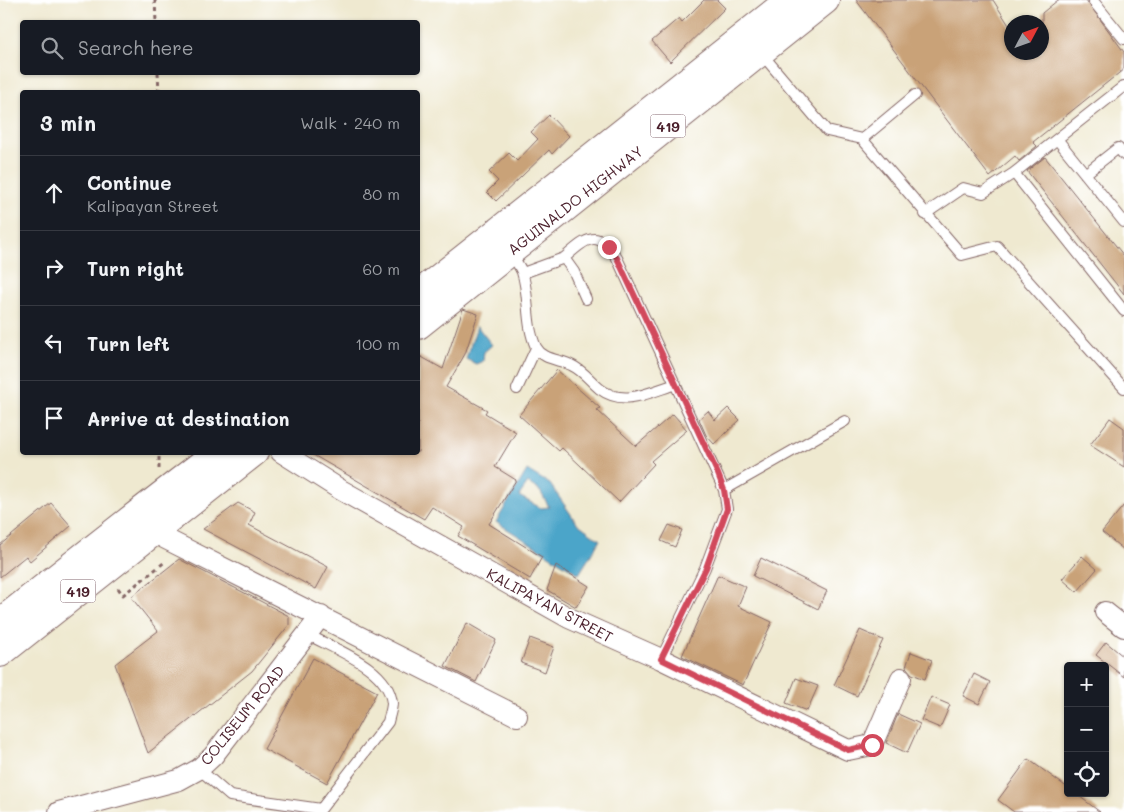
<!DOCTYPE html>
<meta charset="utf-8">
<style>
body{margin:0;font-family:Mali,sans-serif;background:#20242c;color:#f1f3f6}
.controls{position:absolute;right:15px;bottom:15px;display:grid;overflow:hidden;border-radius:5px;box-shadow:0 1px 4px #0004}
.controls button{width:45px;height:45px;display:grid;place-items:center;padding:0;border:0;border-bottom:1px solid #363941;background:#171b24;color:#f1f3f6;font:25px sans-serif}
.compass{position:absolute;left:1004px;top:15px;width:45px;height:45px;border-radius:50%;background:#171b24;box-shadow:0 1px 4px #0004;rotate:49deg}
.stop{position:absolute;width:15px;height:15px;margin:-11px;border:4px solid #d1495b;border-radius:50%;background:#fff}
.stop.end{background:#d1495b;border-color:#fff;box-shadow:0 1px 5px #0008}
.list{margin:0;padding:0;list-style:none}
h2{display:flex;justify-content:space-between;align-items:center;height:65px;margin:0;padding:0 20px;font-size:21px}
h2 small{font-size:16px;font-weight:400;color:#9ea1a6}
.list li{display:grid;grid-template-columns:32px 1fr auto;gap:15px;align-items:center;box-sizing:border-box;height:75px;padding:0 20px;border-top:1px solid #363941}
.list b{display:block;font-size:19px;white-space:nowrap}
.list p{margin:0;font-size:16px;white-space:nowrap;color:#9ea1a6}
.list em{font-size:16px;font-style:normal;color:#9ea1a6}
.icon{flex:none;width:28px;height:28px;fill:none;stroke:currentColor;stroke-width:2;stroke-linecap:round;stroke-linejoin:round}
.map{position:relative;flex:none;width:1124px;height:812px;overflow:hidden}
.search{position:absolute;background:#171b24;box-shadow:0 1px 4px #0004;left:20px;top:20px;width:400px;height:55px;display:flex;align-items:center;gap:12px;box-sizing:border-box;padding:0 18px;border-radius:5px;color:#9ea1a6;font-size:19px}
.panel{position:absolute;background:#171b24;box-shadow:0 1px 4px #0004;left:20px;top:90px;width:400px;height:365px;border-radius:5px}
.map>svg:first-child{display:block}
.water{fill:#4ca5c9;stroke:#4b627a;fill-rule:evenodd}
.building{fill:#c9a278}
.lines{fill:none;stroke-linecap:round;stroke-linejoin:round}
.lane-casing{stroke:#846665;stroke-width:12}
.street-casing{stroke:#846665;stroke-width:22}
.highway-casing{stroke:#846665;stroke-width:30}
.path{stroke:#846665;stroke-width:3;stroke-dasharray:4 4;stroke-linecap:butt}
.lane{stroke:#fff;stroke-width:10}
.street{stroke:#fff;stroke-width:20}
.highway{stroke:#fff;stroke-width:28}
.route{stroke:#d1495b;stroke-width:6}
.labels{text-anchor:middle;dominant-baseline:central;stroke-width:4;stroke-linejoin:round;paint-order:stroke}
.shield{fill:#fff;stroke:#80626b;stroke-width:1}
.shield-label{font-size:14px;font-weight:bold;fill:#4a1f2b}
.street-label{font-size:15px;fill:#4a1f2b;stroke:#fff}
</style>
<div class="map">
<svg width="1124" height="812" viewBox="0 0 1124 812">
<rect width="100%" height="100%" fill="#fff"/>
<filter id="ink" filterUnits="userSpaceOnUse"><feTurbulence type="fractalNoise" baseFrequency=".02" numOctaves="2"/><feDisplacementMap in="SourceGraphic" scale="10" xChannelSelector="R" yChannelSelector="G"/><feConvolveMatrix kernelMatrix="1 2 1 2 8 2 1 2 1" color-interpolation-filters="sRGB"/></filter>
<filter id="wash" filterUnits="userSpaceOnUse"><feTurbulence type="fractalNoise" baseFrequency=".0096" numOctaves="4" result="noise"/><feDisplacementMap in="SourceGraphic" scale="20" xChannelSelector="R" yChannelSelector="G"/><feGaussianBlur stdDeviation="1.12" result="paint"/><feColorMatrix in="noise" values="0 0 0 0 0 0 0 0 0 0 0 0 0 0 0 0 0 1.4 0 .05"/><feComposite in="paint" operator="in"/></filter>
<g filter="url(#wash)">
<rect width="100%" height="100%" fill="#efe9d0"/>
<path class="water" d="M 477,326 L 492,345 L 484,352 L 483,361 L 476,364 L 466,359 Z
M 527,470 L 550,484 L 577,523 L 600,540 L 579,574 L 496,522 ZM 528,483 L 540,491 L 549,507 L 541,508 L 519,496 Z"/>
<g id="blocks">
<path class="building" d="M 704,0 L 717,0 L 725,8 L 670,62 L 652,41 L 679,18 L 682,22 Z
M 856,0 L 993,0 L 1012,30 L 1012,52 L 1042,52 L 1042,13 L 1058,0 L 1086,0 L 1124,52 L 1124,69 L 1033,142 L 1037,146 L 1019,161 L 1015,156 L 990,177 Z
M 549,115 L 569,136 L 552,154 L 549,150 L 496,201 L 487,192 L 498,181 L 489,172 L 509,153 L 517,161 L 538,139 L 531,132 Z
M 1045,157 L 1124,256 L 1124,294 L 1027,171 Z
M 463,309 L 478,314 L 465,354 L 446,387 L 487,410 L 485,413 L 516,432 L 495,467 L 516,480 L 489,524 L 542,557 L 530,579 L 458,536 L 464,527 L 432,507 L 424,519 L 308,452 L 418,452 L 418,355 L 443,369 Z
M 557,370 L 600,408 L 597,410 L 636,446 L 673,414 L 687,430 L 651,461 L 654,464 L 619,502 L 562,448 L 559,451 L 519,415 Z
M 728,408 L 740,420 L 714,444 L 706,435 L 699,419 L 708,411 L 715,420 Z
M 1110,418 L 1124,428 L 1124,467 L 1090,445 Z
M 51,503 L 71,526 L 30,561 L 26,556 L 0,577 L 0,545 Z
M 238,503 L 255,512 L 249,525 L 328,567 L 316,589 L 203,529 Z
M 1124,505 L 1124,550 L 1102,532 Z
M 669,525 L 682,530 L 675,547 L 661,541 Z
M 1082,556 L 1097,569 L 1077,592 L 1062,579 Z
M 761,558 L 827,591 L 818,609 L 753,576 Z
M 179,559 L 289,616 L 289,625 L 252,671 L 148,753 L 115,664 L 158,631 L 131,597 Z
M 556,565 L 589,586 L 576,607 L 547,590 Z
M 718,575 L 746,587 L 738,606 L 772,622 L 743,685 L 682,656 Z
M 467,623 L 496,640 L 476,682 L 445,666 Z
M 860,630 L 883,640 L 857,696 L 834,685 Z
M 530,638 L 554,647 L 545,672 L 521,663 Z
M 1106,642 L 1124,657 L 1124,677 L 1096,655 Z
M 911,652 L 932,660 L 925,679 L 912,674 L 906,667 Z
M 313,658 L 377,692 L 327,783 L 264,749 Z
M 974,674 L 990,682 L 979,704 L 963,696 Z
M 796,678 L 818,686 L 807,711 L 786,703 Z
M 931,697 L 950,705 L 940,728 L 921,720 Z
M 898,714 L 920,724 L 907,753 L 886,743 Z
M 1028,759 L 1068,788 L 1068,793 L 1075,793 L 1100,812 L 1014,812 L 998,800 Z"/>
</g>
</g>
<g filter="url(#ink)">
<use href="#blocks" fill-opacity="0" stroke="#846665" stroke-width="1"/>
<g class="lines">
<defs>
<path id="lane" d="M 1094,2 L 1124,39
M 761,53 L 827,131 L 862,139 L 962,255 L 997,246 L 1124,388
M 862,139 L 915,95
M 1057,139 L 1124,222
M 1014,173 L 1124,311
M 1085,174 L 1118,148 L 1124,155
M 925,214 L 963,188 L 983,193 L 1014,173 L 1124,86
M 511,252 C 514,259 519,265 522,272 C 530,295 525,324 536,347 C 543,360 559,359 571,365 C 584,371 590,381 600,389 C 624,407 650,392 676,384
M 564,258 C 587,238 597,228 617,258 L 724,490 L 727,509 L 705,568 L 661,659
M 523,273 L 564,258 L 574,272 L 586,299
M 517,389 L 536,348
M 724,490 L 845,421
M 199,769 L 230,796 L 321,809 L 388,722 C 389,717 392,709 392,703 C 388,667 335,650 307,634"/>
<path id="street" d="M 281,452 L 341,490 L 569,618 L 661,659 L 848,750 L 872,745 L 901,678
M 147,520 L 164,538 L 517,716
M 1105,612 L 1124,627
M 59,812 L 179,780 L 199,769 L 213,756 L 321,616"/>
<path id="highway" d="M 418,295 L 790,0
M 418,325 L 825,0
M 0,623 C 72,565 144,509 218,452
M 0,653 L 254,452"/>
</defs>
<use href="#lane" class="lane-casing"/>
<use href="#street" class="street-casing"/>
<use href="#highway" class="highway-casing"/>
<path class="path" d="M 155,0 L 156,22
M 158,72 L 159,92
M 159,469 L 159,452
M 118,588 L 123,595 L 166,561"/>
<use href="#lane" class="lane"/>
<use href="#street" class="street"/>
<use href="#highway" class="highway"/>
</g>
</g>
<g class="lines" filter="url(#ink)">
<path class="route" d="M 609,247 L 617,258 L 718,474 L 724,490 L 727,509 L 706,568 L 661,659 L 848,750 L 872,745"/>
</g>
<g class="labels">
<g class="shield">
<rect x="650.5" y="114.5" width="35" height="23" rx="4"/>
<rect x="60.5" y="579.5" width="35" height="23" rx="4"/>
</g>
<g class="shield-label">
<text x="668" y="126">419</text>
<text x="78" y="591">419</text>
</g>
<g class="street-label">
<text transform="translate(575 200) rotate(-38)">AGUINALDO HIGHWAY</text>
<text transform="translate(550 605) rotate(28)">KALIPAYAN STREET</text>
<text transform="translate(242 715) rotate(-51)">COLISEUM ROAD</text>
</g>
</g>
</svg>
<div class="controls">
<button>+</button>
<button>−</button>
<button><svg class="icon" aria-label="locate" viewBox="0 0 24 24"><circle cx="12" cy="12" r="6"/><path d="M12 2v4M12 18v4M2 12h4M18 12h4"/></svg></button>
</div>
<svg class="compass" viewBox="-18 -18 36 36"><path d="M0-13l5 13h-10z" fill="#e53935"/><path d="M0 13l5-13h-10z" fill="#9ea1a6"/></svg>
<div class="stop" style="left:872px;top:745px"></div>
<div class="stop end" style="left:609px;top:247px"></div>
<div class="search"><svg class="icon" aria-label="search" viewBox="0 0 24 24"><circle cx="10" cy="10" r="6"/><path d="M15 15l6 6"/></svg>Search here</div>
<section class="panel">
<h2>3 min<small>Walk · 240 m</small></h2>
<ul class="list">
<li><svg class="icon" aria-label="ahead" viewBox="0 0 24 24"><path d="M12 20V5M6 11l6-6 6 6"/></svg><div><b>Continue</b><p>Kalipayan Street</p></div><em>80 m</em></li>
<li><svg class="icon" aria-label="right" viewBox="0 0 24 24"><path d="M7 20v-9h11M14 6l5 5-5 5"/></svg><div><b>Turn right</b></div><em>60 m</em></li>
<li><svg class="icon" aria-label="left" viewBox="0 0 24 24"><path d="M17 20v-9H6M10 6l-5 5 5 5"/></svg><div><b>Turn left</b></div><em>100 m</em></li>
<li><svg class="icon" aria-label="arrive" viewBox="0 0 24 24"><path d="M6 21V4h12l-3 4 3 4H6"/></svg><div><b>Arrive at destination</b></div></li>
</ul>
</section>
</div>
